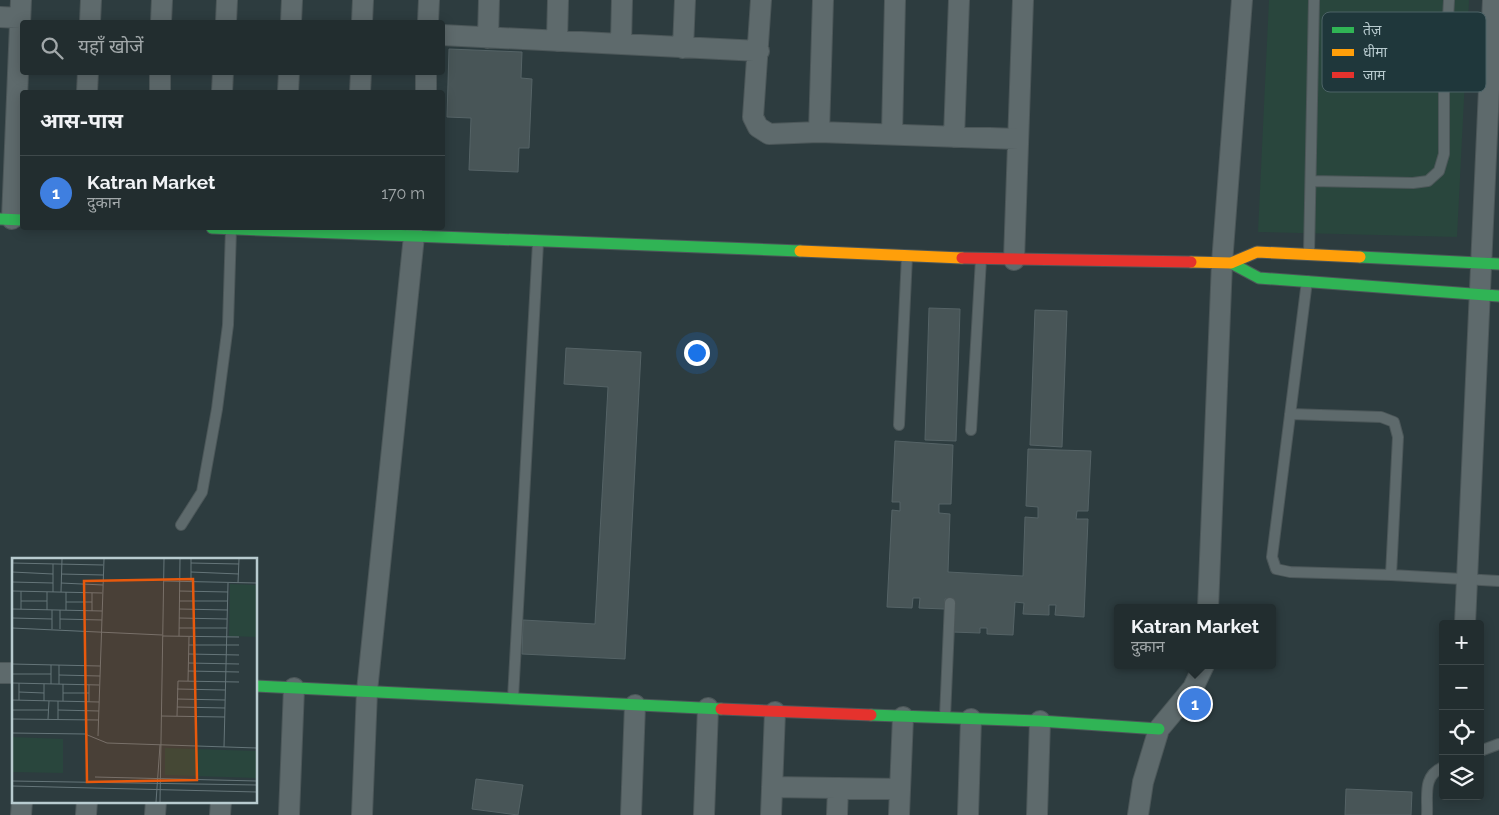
<!DOCTYPE html>
<html lang="hi">
<meta charset="utf-8">
<style>
body{margin:0;font-family:Raleway,"Noto Sans Devanagari",sans-serif;background:#2e393b;color:#f1f3f6}
.controls{position:absolute;right:15px;bottom:15px;display:grid;overflow:hidden;border-radius:5px;box-shadow:0 2px 12px #0003}
.controls button{width:45px;height:45px;display:grid;place-items:center;padding:0;border:0;border-bottom:1px solid #3f494b;background:#222d2f;color:#f1f3f6;font:25px sans-serif}
.you{position:absolute;left:696px;top:352px;width:18px;height:18px;margin:-12px;border:4px solid #fff;border-radius:50%;background:#1a73e8;box-shadow:0 0 0 8px #1a73e833}
.badge{display:grid;place-items:center;width:32px;height:32px;border-radius:50%;background:#87999d;color:#fff;font-size:16px;font-weight:700}
.pin{position:absolute;translate:-50% -50%;border:2px solid #fff;box-shadow:0 1px 5px #0006}
.popup{position:absolute;left:1114px;top:604px;width:162px;height:65px;box-sizing:border-box;display:grid;place-content:center;border-radius:5px;background:#222d2f;filter:drop-shadow(0 1px 4px #0005);font-size:16px;white-space:nowrap;color:#a2a8aa}
.popup b{font-size:19px;color:#f1f3f6}
.popup::after{content:'';position:absolute;left:50%;top:100%;margin-left:-10px;border:10px solid transparent;border-top-color:#222d2f}
.list{margin:0;padding:0;list-style:none}
h2{display:flex;justify-content:space-between;align-items:center;height:65px;margin:0;padding:0 20px;font-size:21px}
h2 small{font-size:16px;font-weight:400;color:#a2a8aa}
.list li{display:grid;grid-template-columns:32px 1fr auto;gap:15px;align-items:center;box-sizing:border-box;height:75px;padding:0 20px;border-top:1px solid #3f494b}
.list b{display:block;font-size:19px;white-space:nowrap}
.list p{margin:0;font-size:16px;white-space:nowrap;color:#a2a8aa}
.list em{font-size:16px;font-style:normal;color:#a2a8aa}
.icon{flex:none;width:28px;height:28px;fill:none;stroke:currentColor;stroke-width:2;stroke-linecap:round;stroke-linejoin:round}
.map{position:relative;flex:none;width:1499px;height:815px;overflow:hidden}
.search{position:absolute;background:#222d2f;box-shadow:0 2px 12px #0003;left:20px;top:20px;width:425px;height:55px;display:flex;align-items:center;gap:12px;box-sizing:border-box;padding:0 18px;border-radius:5px;color:#a2a8aa;font-size:19px}
.panel{position:absolute;background:#222d2f;box-shadow:0 2px 12px #0003;left:20px;top:90px;width:425px;height:140px;border-radius:5px}
.map>svg:first-child{display:block}
.green{fill:#29463d}
.building{fill:#485557;stroke:#556366}
.lines{fill:none;stroke-linecap:round;stroke-linejoin:round}
.lane-casing{stroke:#4c5759;stroke-width:12}
.street-casing{stroke:#4c5759;stroke-width:22}
.fast-casing{stroke:#4c5759;stroke-width:13}
.slow-casing{stroke:#4c5759;stroke-width:13}
.jam-casing{stroke:#4c5759;stroke-width:13}
.lane{stroke:#5e6a6c;stroke-width:10}
.street{stroke:#5e6a6c;stroke-width:20}
.fast{stroke:#30b455;stroke-width:11}
.slow{stroke:#ff9f0a;stroke-width:11}
.jam{stroke:#e5322d;stroke-width:11}
.inset-road{fill:none;stroke:#657579;stroke-width:1}
.view{fill:#e8590c;fill-opacity:0.15;stroke:#e8590c;stroke-width:2.5}
.inset-edge{fill:none;stroke:#b8cbcf;stroke-width:2.5}
.key{fill:#1f373b;stroke:#4d6367;stroke-width:1}
.key-label{font-size:14px;fill:#b8cbcf}
</style>
<div class="map">
<svg width="1499" height="815" viewBox="0 0 1499 815">
<rect width="100%" height="100%" fill="#2d3c3f"/>
<path class="green" d="M 1269,0 L 1469,0 L 1457,237 L 1258,232 Z"/>
<path class="building" d="M 449,49 L 522,52 L 521,78 L 532,79 L 529,148 L 519,148 L 518,172 L 469,170 L 471,118 L 447,117 Z
M 929,308 L 960,309 L 956,441 L 925,440 Z
M 1035,310 L 1067,311 L 1062,447 L 1030,445 Z
M 566,348 L 641,352 L 625,659 L 522,654 L 523,620 L 595,624 L 608,387 L 564,384 Z
M 895,441 L 953,445 L 951,504 L 939,504 L 939,513 L 950,514 L 948,572 L 1023,576 L 1025,517 L 1038,518 L 1038,507 L 1026,506 L 1028,449 L 1091,451 L 1088,511 L 1077,511 L 1076,519 L 1088,519 L 1084,617 L 1055,615 L 1056,605 L 1049,605 L 1049,615 L 1023,614 L 1024,603 L 1015,602 L 1013,635 L 987,634 L 987,628 L 980,628 L 980,633 L 952,632 L 954,599 L 945,599 L 945,609 L 919,608 L 920,598 L 913,598 L 912,608 L 887,607 L 892,510 L 900,511 L 900,502 L 892,502 Z
M 476,779 L 523,785 L 518,815 L 472,809 Z
M 1346,789 L 1412,792 L 1411,815 L 1345,815 Z"/>
<g class="lines">
<defs>
<path id="lane" d="M 1311,181 L 1413,183 L 1428,181 L 1439,171 L 1444,154 L 1444,91 L 1449,0
M 1309,254 L 1314,0
M 1307,281 L 1272,557 L 1276,569 L 1290,572 L 1391,575 L 1499,581
M 1290,414 L 1381,417 L 1394,422 L 1398,437 L 1391,575
M 899,425 L 907,256
M 971,430 L 981,259
M 181,525 L 202,492 L 217,409 L 228,325 L 231,229
M 513,698 L 538,243
M 945,717 L 950,603
M 1480,751 L 1499,744
M 1427,815 C 1428,796 1422,776 1443,767"/>
<path id="street" d="M 761,0 L 753,117 L 758,127 L 769,134 L 819,132 L 1018,139
M 0,17 L 20,18
M 90,22 L 91,0
M 161,22 L 162,0
M 226,22 L 227,0
M 291,22 L 292,0
M 362,22 L 363,0
M 428,22 L 429,0
M 442,35 L 759,51
M 488,38 L 489,0
M 557,41 L 558,0
M 621,44 L 622,0
M 683,48 L 685,0
M 87,92 L 88,72
M 160,92 L 160,72
M 222,92 L 223,72
M 288,92 L 289,72
M 360,92 L 361,72
M 426,92 L 426,72
M 819,132 L 823,0
M 892,134 L 895,0
M 954,137 L 959,0
M 12,219 L 21,0
M 1014,260 L 1023,0
M 1208,608 L 1222,263 L 1242,0
M 1465,624 L 1493,0
M 0,673 L 14,673
M 772,787 L 900,789
M 21,815 L 22,801
M 86,815 L 87,801
M 155,815 L 156,801
M 220,815 L 221,801
M 289,815 L 294,688
M 362,815 L 367,691 L 414,236
M 631,815 L 635,705
M 704,815 L 708,708
M 771,815 L 775,712
M 837,815 L 838,788
M 899,815 L 903,717
M 968,815 L 971,719
M 1037,815 L 1040,721
M 1138,815 L 1143,782 L 1159,729 L 1193,688 L 1204,665"/>
<path id="fast" d="M 0,219 L 22,220
M 212,228 L 800,251
M 1360,257 L 1499,264
M 1231,263 L 1259,278 L 1499,296
M 256,686 L 721,709
M 871,715 L 1040,721 L 1159,729"/>
<path id="slow" d="M 800,251 L 962,258
M 1191,262 L 1231,263 L 1257,252 L 1360,257"/>
<path id="jam" d="M 962,258 L 1191,262
M 721,709 L 871,715"/>
</defs>
<use href="#lane" class="lane-casing"/>
<use href="#street" class="street-casing"/>
<use href="#fast" class="fast-casing"/>
<use href="#slow" class="slow-casing"/>
<use href="#jam" class="jam-casing"/>
<use href="#lane" class="lane"/>
<use href="#street" class="street"/>
<use href="#fast" class="fast"/>
<use href="#slow" class="slow"/>
<use href="#jam" class="jam"/>
</g>
<g transform="translate(12 558)">
<rect width="245" height="245" fill="#2d3c3f"/>
<path d="M 218,26 L 245,27 L 245,79 L 217,78 ZM 0,179 L 51,181 L 51,215 L 0,214 ZM 153,190 L 245,193 L 245,220 L 153,217 Z" fill="#29463d"/>
<path class="inset-road" d="M 0,5 L 91,7M 179,5 L 227,6M 0,14 L 41,16M 179,14 L 227,16M 49,16 L 91,17M 152,23 L 245,25M 0,24 L 41,25M 179,24 L 179,1M 49,25 L 91,27M 226,25 L 227,1M 0,30 L 1,1M 0,33 L 90,35M 167,33 L 216,34M 41,34 L 41,6M 49,34 L 50,1M 9,43 L 35,43M 167,43 L 216,43M 54,44 L 80,44M 0,51 L 90,53M 9,51 L 9,33M 167,51 L 216,52M 35,52 L 35,34M 54,52 L 54,34M 80,53 L 80,35M 0,60 L 40,61M 167,60 L 215,61M 48,61 L 90,62M 0,70 L 150,77M 167,70 L 215,70M 40,71 L 40,52M 48,71 L 48,52M 151,78 L 227,79M 167,78 L 168,1M 177,87 L 227,87M 177,96 L 227,97M 177,105 L 227,106M 0,106 L 88,108M 47,107 L 47,126M 176,113 L 227,114M 0,116 L 39,116M 47,117 L 88,118M 176,123 L 177,79M 0,125 L 87,127M 39,126 L 39,107M 77,127 L 77,144M 165,131 L 213,132M 7,134 L 32,135M 51,135 L 77,135M 165,141 L 213,142M 0,142 L 87,144M 7,142 L 7,125M 32,143 L 32,126M 51,143 L 51,126M 165,149 L 213,150M 0,152 L 36,152M 46,152 L 87,153M 149,158 L 213,159M 165,158 L 166,123 L 227,124M 0,161 L 87,162M 36,161 L 37,143M 46,162 L 46,143M 0,175 L 73,176 L 95,185 L 245,190M 86,178 L 92,1M 212,189 L 216,25M 83,219 L 245,223M 0,223 L 245,227M 0,228 L 245,234M 144,244 L 148,187M 148,244 L 152,1"/>
<path class="view" d="M 181,21 L 185,222 L 75,224 L 72,23 Z"/>
<rect width="245" height="245" class="inset-edge"/>
</g>
<rect x="1322" y="12" width="164" height="80" rx="8" class="key"/>
<rect x="1332" y="27" width="22" height="6" fill="#30b455"/>
<rect x="1332" y="49" width="22" height="7" fill="#ff9f0a"/>
<rect x="1332" y="72" width="22" height="6" fill="#e5322d"/>
<g class="key-label">
<text x="1363" y="35">तेज़</text>
<text x="1363" y="57">धीमा</text>
<text x="1363" y="80">जाम</text>
</g>
</svg>
<div class="controls">
<button>+</button>
<button>−</button>
<button><svg class="icon" aria-label="locate" viewBox="0 0 24 24"><circle cx="12" cy="12" r="6"/><path d="M12 2v4M12 18v4M2 12h4M18 12h4"/></svg></button>
<button><svg class="icon" aria-label="layers" viewBox="0 0 24 24"><path d="M12 4l9 5-9 5-9-5zM3 14l9 5 9-5"/></svg></button>
</div>
<div class="you"></div>
<div class="pin badge" style="left:1195px;top:704px;background:#3f7fe0">1</div>
<div class="popup"><b>Katran Market</b>दुकान</div>
<div class="search"><svg class="icon" aria-label="search" viewBox="0 0 24 24"><circle cx="10" cy="10" r="6"/><path d="M15 15l6 6"/></svg>यहाँ खोजें</div>
<section class="panel">
<h2>आस-पास<small></small></h2>
<ul class="list">
<li><span class="badge" style="background:#3f7fe0">1</span><div><b>Katran Market</b><p>दुकान</p></div><em>170 m</em></li>
</ul>
</section>
</div>
